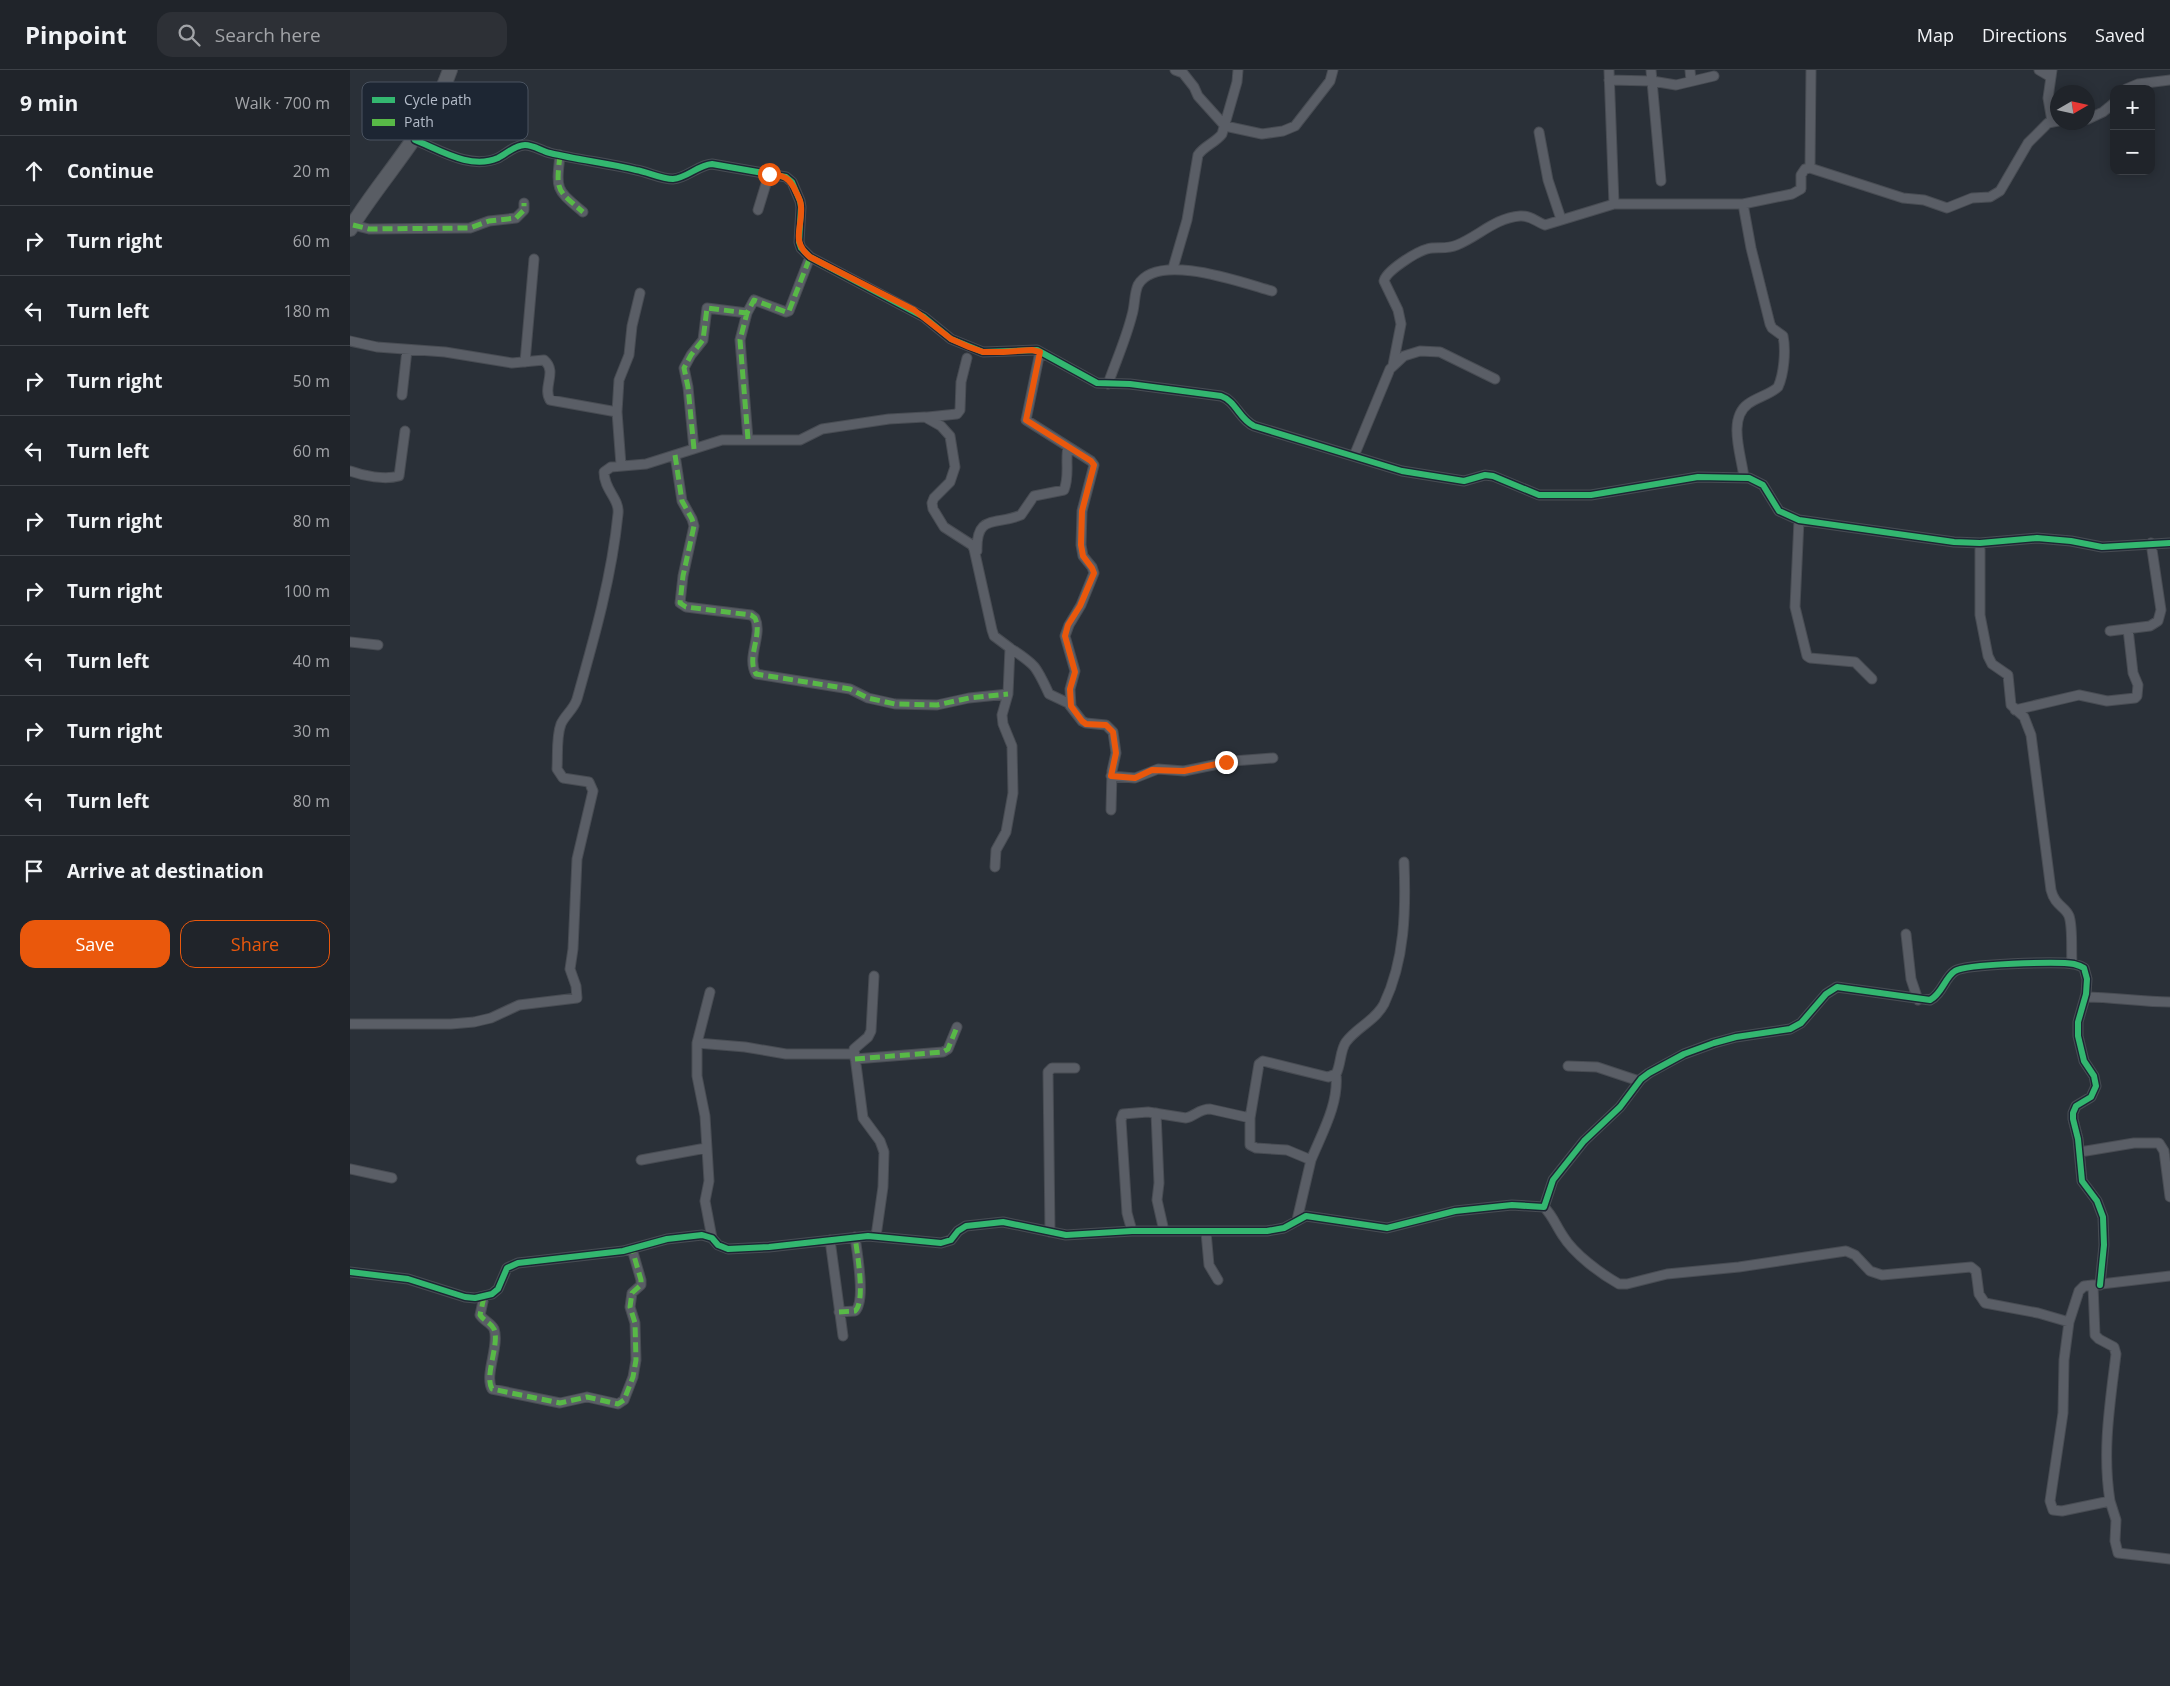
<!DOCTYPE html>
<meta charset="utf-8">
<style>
body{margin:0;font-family:"Open Sans",sans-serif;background:#2d3036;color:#f1f3f6}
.controls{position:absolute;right:15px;top:15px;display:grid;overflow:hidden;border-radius:10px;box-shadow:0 2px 12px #0003}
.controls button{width:45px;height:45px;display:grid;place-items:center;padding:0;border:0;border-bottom:1px solid #3d4147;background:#20242a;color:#f1f3f6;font:25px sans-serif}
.compass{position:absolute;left:1700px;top:15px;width:45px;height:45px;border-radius:50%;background:#20242a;box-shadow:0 2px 12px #0003;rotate:81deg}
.stop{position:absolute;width:15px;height:15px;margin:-11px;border:4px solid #ea580c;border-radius:50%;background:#fff}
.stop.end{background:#ea580c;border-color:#fff;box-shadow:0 1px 5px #0008}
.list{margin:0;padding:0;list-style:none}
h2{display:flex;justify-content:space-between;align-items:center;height:65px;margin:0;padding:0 20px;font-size:21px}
h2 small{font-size:16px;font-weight:400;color:#a2a4a8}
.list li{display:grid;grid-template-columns:32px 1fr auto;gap:15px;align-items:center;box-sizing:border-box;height:70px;padding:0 20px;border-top:1px solid #3d4147}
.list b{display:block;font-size:19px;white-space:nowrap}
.list em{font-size:16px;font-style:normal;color:#a2a4a8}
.actions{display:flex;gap:10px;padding:15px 20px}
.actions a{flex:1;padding:11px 0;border:1px solid #ea580c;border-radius:15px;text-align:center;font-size:18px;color:#ea580c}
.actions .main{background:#ea580c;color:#fff}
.icon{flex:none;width:28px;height:28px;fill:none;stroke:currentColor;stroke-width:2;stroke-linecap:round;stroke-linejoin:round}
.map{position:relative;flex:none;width:1820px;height:1616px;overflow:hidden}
header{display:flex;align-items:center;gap:30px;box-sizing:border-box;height:70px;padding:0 25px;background:#20242a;border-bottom:1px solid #3d4147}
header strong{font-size:24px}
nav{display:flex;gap:28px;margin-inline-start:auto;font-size:18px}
.search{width:350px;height:45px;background:#2d3036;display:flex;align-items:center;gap:12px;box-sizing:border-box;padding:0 18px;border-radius:15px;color:#a2a4a8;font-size:19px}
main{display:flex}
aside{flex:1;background:#20242a}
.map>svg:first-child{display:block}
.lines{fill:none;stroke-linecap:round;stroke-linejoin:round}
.street-casing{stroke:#484c53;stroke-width:11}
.secondary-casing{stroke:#484c53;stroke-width:16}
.street{stroke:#5a5e66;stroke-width:9}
.secondary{stroke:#595d64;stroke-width:14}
.quiet{stroke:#58b947;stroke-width:5;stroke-dasharray:10 5;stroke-linecap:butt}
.cycleway-casing{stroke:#1d2633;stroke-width:9}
.cycleway{stroke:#33b770;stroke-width:6}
.route{stroke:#ea580c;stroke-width:6}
.key{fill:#1d2633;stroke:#4a5360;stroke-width:1}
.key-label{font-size:14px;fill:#b4bcc9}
</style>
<header>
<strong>Pinpoint</strong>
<div class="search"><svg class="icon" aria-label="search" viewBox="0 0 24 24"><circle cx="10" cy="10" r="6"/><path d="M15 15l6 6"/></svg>Search here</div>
<nav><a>Map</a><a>Directions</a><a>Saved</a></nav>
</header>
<main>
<aside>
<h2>9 min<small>Walk · 700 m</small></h2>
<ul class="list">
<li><svg class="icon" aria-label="ahead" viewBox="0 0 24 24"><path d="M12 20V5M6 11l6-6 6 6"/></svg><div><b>Continue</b></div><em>20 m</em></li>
<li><svg class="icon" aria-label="right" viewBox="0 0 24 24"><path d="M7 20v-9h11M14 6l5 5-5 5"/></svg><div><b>Turn right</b></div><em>60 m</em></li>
<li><svg class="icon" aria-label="left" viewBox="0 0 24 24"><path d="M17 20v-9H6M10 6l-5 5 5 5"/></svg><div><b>Turn left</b></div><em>180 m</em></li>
<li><svg class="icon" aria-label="right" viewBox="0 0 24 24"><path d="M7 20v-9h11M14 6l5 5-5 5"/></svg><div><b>Turn right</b></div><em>50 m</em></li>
<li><svg class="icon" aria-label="left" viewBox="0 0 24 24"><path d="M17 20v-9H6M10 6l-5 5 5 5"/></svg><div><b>Turn left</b></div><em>60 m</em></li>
<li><svg class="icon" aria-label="right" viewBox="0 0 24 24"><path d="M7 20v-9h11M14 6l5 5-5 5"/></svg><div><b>Turn right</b></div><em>80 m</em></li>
<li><svg class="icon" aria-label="right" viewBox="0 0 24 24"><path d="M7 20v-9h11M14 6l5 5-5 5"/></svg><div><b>Turn right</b></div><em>100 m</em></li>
<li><svg class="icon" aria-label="left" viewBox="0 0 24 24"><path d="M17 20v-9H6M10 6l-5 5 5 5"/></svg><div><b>Turn left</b></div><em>40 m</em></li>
<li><svg class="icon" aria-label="right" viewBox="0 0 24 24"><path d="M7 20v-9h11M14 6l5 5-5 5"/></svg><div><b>Turn right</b></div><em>30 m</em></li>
<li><svg class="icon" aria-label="left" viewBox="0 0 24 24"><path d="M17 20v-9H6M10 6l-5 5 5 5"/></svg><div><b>Turn left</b></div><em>80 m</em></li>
<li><svg class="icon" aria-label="arrive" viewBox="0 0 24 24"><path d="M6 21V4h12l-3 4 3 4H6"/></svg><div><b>Arrive at destination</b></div></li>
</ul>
<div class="actions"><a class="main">Save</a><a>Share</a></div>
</aside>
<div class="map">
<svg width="1820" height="1616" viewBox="0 0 1820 1616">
<rect width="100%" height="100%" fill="#2a3038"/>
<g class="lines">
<defs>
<path id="street" d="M 825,0 L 833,3 L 844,17 L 848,26 L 875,56 L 912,64 L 933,61 L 945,56 L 980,11 L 983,0
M 1259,0 L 1264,134 L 1393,134 L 1442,124 L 1451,119 L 1451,105 L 1455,99 L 1460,98 L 1553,128 L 1574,130 L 1597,138 L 1622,128 L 1640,127 L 1650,121 L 1678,73 L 1698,53 L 1708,51
M 1301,0 L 1311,111
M 1340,0 L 1341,11
M 1689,0 L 1701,7
M 1259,10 L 1302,11 L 1326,15 L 1364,6
M 1776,19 L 1788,14 L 1820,10
M 1738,49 L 1753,42 L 1764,33
M 1702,51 L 1698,28 L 1702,0
M 1189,62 L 1198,110 L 1211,149
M 65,70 C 90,80 120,100 148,88 C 156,84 165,75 175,75 C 183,75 192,81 200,83 C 228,90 258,93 286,100 C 298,102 311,109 323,109 C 337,108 348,95 362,94 L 436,107 L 442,112 L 450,131 L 451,137 L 449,172 L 451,178 L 460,187 L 574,247 L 601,269 L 633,282 L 687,280 L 747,313 L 780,314 L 871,326 C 886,331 889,349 904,356 L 1052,401 L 1114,411 L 1135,405 L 1143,406 L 1189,425 L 1241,425 L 1348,407 L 1399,408 L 1413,415 L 1429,441 L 1449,450 L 1604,472 L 1630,473 L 1687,468 L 1721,471 L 1752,477 L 1820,473
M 210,85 C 206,121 206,119 233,142
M 1460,98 L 1461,0
M 1393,134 L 1401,178 L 1420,254 L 1422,258 L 1433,266 C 1436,280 1434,304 1428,317 C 1419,325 1407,327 1398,334 C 1377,349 1392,387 1394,408
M 408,140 L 419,104
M 3,155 L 19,159 L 120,158 L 139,151 L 166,148 L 174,140 L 174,133
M 823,198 L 837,150 L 848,85 C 854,76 865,73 872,64 L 887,12 L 888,0
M 0,271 L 27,277 L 95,282 L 162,293 L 194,290 C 208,302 192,317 200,330 L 267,342
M 690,282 L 676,350 L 741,391 L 744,395 L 732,441 L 731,475 L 733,486 L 742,497 L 744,503 L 731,535 L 719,555 L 715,566 L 725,601 L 720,619 L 721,636
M 175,292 L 184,189
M 1043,295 L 1051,254 L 1048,240 L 1034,211 C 1036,201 1066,182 1077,179 C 1087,176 1095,180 1107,175 C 1129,166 1145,148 1170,146 C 1181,145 1186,152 1195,155 L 1264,134
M 758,314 C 766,291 776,269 782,245 C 785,236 784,224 788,215 C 807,181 893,213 922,221
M 52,325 L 57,280
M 578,347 L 607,344 L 610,340 L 611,312 L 617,288
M 398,369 L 390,270 L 397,243 L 404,230 L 436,242 L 439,241 L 460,187
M 344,379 L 338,317 L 334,298 L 341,285 L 353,270 L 357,238 L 397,243
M 325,385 L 332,431 L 342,449 L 344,456 L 333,506 L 330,533 L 336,537 L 401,545 L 405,548 C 413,565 396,587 406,604 L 500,619 L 518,628 L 545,634 L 587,635 L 619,628 L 658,624
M 1004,386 L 1040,299 L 1054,286 L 1070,281 L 1090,282 L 1145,309
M 271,395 L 267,342 L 269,310 L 279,285 L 282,256 L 290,223
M 0,401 C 13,406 35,410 49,406 L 55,361
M 1449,450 L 1445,537 L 1457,586 L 1460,588 L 1505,592 L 1522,609
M 1630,473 L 1630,545 L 1638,586 L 1642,594 L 1658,605 L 1661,635 L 1674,647 L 1681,665 L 1701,820 C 1705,836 1715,836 1719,846 C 1723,857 1721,880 1722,893
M 627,481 C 626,443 646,456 671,445 L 684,426 L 714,420 C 720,405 715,392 718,377
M 1760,561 L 1800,556 L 1808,551 L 1811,540 L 1801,473
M 0,572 L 28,575
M 1665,640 L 1729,625 L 1757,631 L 1785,628 L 1787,626 L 1788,615 L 1783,603 L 1778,559
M 761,706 L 785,708 L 808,699 L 834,701 L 883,691 L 923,688
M 645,797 L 646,780 L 656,762 L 663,723 L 662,676 L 653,654 L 652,645 L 658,624 L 660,578 C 686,595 686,596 699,624 L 718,633 L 732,651 L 736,653 L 756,655 L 763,662 L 766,683 L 762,701 L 761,740
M 1556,864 L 1561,909 L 1568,930
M 524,906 L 521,961 L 518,967 L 504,979 L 513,1048 L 530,1071 L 534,1082 L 533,1117 L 526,1166
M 360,922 L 347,973 L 347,1006 L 355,1046 L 359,1111 L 355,1131 L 362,1168
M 1735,927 C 1764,927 1791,932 1820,932
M 0,954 L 101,954 L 124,952 L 141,948 L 169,935 L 227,928 L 226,916 L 220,899 L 223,879 L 227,789 L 243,721 L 239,712 L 213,708 L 207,699 C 208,686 206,667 211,654 C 215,645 224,639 227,629 C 244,569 262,506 268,444 C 270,429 254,420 254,402 L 261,397 L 296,394 L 372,370 L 450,370 L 472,359 L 539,349 L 575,347 L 591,356 L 600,366 L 605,397 L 600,412 L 584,428 L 582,433 L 583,439 L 594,457 L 622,475 L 624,479 L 642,560 L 644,566 L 660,578
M 347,973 L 395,977 L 436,984 L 504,984
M 505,989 L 593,982 L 598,979 L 607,957
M 1218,996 L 1247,997 L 1289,1011
M 806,1043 L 809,1113 L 807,1130 L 814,1161
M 1730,1082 L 1784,1073 L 1809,1073 L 1814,1081 L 1820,1127
M 291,1090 L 356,1078
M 961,1090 C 972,1063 989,1034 986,1004
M 0,1099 L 42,1108
M 1194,1137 C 1203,1146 1206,1156 1213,1166 C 1224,1184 1251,1204 1269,1214 L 1277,1214 L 1317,1204 L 1389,1197 L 1496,1181 L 1505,1185 L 1520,1201 L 1532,1205 L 1621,1197 L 1626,1201 L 1629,1224 L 1635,1233 L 1688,1243 L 1719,1252 L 1729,1221 L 1734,1216 L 1820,1206
M 947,1150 L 961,1090 L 937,1080 L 906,1078 L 900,1075 L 900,1048 L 909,994 L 913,991 L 978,1007 L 986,1004 C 991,995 990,980 996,972 C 1007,957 1025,951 1034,934 C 1055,890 1056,840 1054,792
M 782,1161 L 777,1143 L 771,1050 L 773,1044 L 798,1042 L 836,1048 C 845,1046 849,1039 860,1039 L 900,1048
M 700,1162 L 698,1002 L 702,998 L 725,998
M 856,1162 L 859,1195 L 868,1210
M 480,1170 L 493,1266
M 0,1202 L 58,1209 L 115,1227 L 125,1228 L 142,1224 L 148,1219 L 157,1198 L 168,1193 L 273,1181 L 317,1169 L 352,1165 L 362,1168 L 368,1175 L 378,1179 L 419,1177 L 518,1166 L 591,1173 L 601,1170 L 608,1161 L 616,1156 L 653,1152 L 716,1165 L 782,1161 L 917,1161 L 934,1158 L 956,1146 L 1037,1158 L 1105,1141 L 1162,1135 L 1194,1137 L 1203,1110 L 1234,1071 L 1270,1037 L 1291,1009 L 1299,1003 L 1334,984 L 1364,973 L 1386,967 L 1440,959 L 1451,953 L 1476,924 L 1487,917 L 1580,930 C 1592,924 1595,907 1605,901 C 1615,894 1709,891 1724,894 C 1728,895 1731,896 1734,898 L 1737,909 L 1736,924 L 1728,952 L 1728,966 L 1734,991 L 1744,1006 L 1746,1016 L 1741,1027 L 1726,1036 L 1723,1043 L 1723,1049 L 1728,1069 L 1732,1111 L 1747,1131 L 1753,1147 L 1754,1175 L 1750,1215
M 1743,1215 L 1745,1265 L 1749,1269 L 1764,1277 L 1766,1284 C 1760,1334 1752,1381 1760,1431
M 134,1227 L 130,1245 C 134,1251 141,1253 144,1259 C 150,1275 134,1305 142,1319 L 210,1333 L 237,1327 L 268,1334 L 274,1330 L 283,1307 L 286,1290 L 285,1253 L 280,1237 L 282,1223 L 291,1215 L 291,1210 L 282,1179
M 489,1242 L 505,1241 C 516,1232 507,1182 505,1167
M 1719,1252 L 1714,1290 L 1713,1343 L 1700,1431 L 1703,1440 L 1712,1441 L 1760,1431 L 1766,1450 L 1765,1471 L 1768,1483 L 1820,1489"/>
<path id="secondary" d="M 0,159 C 33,105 79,61 100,0"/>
</defs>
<use href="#street" class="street-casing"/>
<use href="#secondary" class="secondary-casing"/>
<use href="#street" class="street"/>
<use href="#secondary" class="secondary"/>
<path class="quiet" d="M 210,85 C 206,121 206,119 233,142
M 3,155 L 19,159 L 120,158 L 139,151 L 166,148 L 174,140 L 174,133
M 398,369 L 390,270 L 397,243 L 404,230 L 436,242 L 439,241 L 460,187
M 344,379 L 338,317 L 334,298 L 341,285 L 353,270 L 357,238 L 397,243
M 325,385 L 332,431 L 342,449 L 344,456 L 333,506 L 330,533 L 336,537 L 401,545 L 405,548 C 413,565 396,587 406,604 L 500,619 L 518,628 L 545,634 L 587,635 L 619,628 L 658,624
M 505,989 L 593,982 L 598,979 L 607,957
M 134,1227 L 130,1245 C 134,1251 141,1253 144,1259 C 150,1275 134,1305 142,1319 L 210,1333 L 237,1327 L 268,1334 L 274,1330 L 283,1307 L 286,1290 L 285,1253 L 280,1237 L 282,1223 L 291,1215 L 291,1210 L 282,1179
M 489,1242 L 505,1241 C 516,1232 507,1182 505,1167"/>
<defs>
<path id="cycleway" d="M 65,70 C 90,80 120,100 148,88 C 156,84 165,75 175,75 C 183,75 192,81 200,83 C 228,90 258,93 286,100 C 298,102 311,109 323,109 C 337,108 348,95 362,94 L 436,107 L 442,112 L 450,131 L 451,137 L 449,172 L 451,178 L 460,187 L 574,247 L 601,269 L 633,282 L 687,280 L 747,313 L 780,314 L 871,326 C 886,331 889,349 904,356 L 1052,401 L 1114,411 L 1135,405 L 1143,406 L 1189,425 L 1241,425 L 1348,407 L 1399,408 L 1413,415 L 1429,441 L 1449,450 L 1604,472 L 1630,473 L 1687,468 L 1721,471 L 1752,477 L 1820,473
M 0,1202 L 58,1209 L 115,1227 L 125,1228 L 142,1224 L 148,1219 L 157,1198 L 168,1193 L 273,1181 L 317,1169 L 352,1165 L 362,1168 L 368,1175 L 378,1179 L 419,1177 L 518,1166 L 591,1173 L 601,1170 L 608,1161 L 616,1156 L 653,1152 L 716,1165 L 782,1161 L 917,1161 L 934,1158 L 956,1146 L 1037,1158 L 1105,1141 L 1162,1135 L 1194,1137 L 1203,1110 L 1234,1071 L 1270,1037 L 1291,1009 L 1299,1003 L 1334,984 L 1364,973 L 1386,967 L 1440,959 L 1451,953 L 1476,924 L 1487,917 L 1580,930 C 1592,924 1595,907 1605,901 C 1615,894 1709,891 1724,894 C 1728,895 1731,896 1734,898 L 1737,909 L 1736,924 L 1728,952 L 1728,966 L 1734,991 L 1744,1006 L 1746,1016 L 1741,1027 L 1726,1036 L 1723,1043 L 1723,1049 L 1728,1069 L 1732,1111 L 1747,1131 L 1753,1147 L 1754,1175 L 1750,1215"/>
</defs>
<use href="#cycleway" class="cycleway-casing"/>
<use href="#cycleway" class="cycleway"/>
</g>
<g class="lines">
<path class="route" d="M 419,104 C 434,105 440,108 446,122 C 448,126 451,131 451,136 C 453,158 440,170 460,187 L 564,240 L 601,269 L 619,277 L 633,282 L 653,282 L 682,280 L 690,282 L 676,350 L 741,391 L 744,395 L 732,441 L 731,475 L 733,486 L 742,498 L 744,503 L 730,536 L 718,555 L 715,566 L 725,602 L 720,619 L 721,636 L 732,651 L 736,654 L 756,655 L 763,662 L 766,683 L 761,706 L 785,708 L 802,700 L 834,701 L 876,692"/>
</g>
<rect x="12" y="12" width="166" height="58" rx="8" class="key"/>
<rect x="22" y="27" width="23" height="6" fill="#33b770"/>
<rect x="22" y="49" width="23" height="7" fill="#58b947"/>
<g class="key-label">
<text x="54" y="35">Cycle path</text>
<text x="54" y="57">Path</text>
</g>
</svg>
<div class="controls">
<button>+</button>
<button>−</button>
</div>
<svg class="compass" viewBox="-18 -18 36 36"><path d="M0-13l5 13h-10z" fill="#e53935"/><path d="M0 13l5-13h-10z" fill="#a2a4a8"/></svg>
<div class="stop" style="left:419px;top:104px"></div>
<div class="stop end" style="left:876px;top:692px"></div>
</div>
</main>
